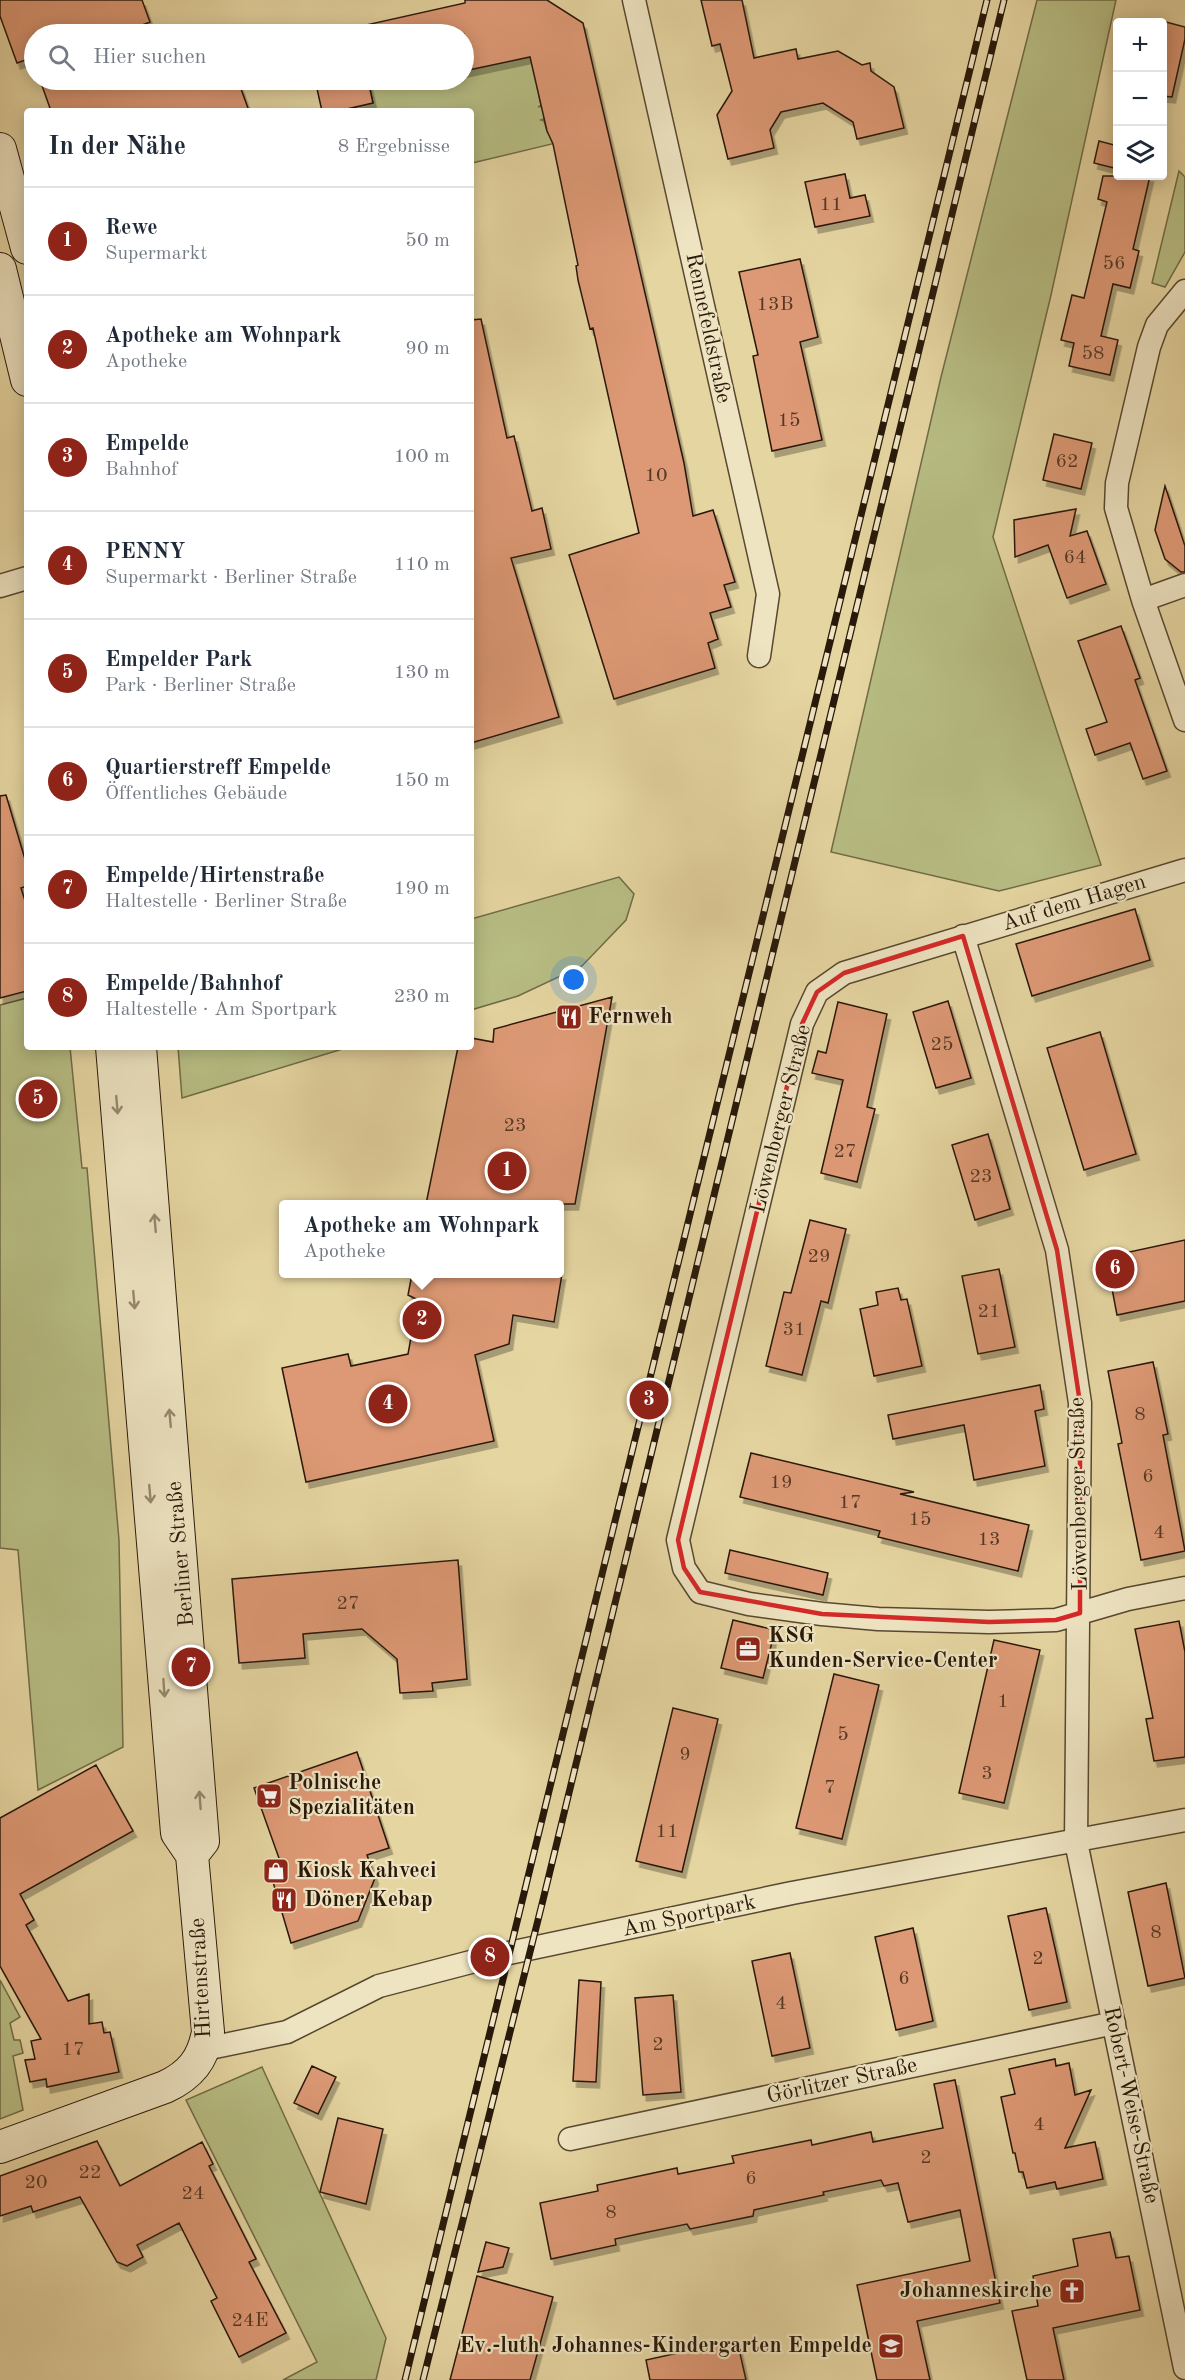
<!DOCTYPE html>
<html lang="de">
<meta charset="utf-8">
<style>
body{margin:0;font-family:"Old Standard TT",serif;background:#f6f6f7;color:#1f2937}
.controls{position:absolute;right:18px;top:18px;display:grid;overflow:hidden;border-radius:6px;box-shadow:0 3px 15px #0003}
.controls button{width:54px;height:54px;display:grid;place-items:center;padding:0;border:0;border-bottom:2px solid #e0e1e3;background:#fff;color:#1f2937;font:30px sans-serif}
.you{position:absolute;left:574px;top:980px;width:21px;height:21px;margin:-15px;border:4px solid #fff;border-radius:50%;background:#1a73e8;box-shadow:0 0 0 9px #1a73e833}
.badge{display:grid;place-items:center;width:39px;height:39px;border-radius:50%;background:#8f2418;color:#fff;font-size:20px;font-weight:700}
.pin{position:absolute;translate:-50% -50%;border:3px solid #fff;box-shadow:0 2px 6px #0006}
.popup{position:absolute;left:279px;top:1200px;width:285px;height:78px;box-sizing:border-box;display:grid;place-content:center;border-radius:6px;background:#fff;filter:drop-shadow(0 2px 4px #0005);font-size:20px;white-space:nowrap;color:#747a83}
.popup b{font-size:22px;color:#1f2937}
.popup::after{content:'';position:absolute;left:50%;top:100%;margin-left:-12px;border:12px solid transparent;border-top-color:#fff}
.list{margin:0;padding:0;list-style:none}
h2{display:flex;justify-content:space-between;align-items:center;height:78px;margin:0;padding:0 24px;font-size:26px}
h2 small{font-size:20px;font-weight:400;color:#747a83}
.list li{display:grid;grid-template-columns:39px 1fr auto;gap:18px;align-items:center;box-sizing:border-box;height:108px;padding:0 24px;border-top:2px solid #e0e1e3}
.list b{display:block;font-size:22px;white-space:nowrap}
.list p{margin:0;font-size:20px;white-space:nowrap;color:#747a83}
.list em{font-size:20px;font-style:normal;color:#747a83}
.icon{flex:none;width:33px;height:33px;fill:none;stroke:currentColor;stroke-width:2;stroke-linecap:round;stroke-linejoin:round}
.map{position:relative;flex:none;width:1185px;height:2380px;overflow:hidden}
.search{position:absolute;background:#fff;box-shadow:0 3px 15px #0003;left:24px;top:24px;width:450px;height:66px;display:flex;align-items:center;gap:15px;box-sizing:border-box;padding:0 21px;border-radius:33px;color:#747a83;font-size:22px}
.panel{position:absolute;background:#fff;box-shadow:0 3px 15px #0003;left:24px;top:108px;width:450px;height:942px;border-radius:6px}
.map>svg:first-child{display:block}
.green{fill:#b7bd83;stroke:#706b46;stroke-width:1.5}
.building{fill:#dd9975;stroke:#29190a;stroke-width:1.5;filter:url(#shadow)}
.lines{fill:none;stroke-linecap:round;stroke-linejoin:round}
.street-casing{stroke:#584830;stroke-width:25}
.secondary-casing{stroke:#29190a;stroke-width:34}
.street{stroke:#eee4c2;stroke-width:22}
.secondary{stroke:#eee4c2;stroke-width:32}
.rail-casing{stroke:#29190a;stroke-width:7}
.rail{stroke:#eee4c2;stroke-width:4.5;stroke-dasharray:14;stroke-linecap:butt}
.oneway{stroke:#95896f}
.marked{fill:none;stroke:#d62828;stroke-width:4.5;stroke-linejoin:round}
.labels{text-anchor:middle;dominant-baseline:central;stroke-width:4.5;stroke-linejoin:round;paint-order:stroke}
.number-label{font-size:20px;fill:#563925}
.street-label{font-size:22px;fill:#29190a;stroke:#eee4c2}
.poi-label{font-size:22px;font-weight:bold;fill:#29190a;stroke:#eee4c2;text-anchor:start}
</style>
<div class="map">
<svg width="1185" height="2380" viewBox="0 0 1185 2380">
<defs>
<filter id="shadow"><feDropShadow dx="3.5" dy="6" stdDeviation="0" flood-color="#0004"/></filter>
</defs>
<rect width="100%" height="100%" fill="#e5d5a1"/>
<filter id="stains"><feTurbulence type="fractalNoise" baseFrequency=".00333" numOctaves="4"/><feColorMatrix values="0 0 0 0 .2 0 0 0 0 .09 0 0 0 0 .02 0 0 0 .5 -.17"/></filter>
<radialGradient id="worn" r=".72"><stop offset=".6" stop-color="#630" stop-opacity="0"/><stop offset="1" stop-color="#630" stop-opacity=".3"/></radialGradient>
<path class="green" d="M 1037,0 L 1116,0 L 1051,295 L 993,537 L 1101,865 L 999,891 L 831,852 L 941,377 Z
M 529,39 L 548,93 L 539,96 L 541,105 L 538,107 L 543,106 L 546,118 L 541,120 L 544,121 L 547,131 L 557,129 L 556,143 L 472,163 L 471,111 L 338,111 L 373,103 L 370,90 L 373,86 L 369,84 L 373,80 L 464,80 L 464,58 Z
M 1179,171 L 1185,177 L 1185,252 L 1165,287 L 1152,283 Z
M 619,877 L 634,894 L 626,920 L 582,966 L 518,996 L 471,1010 L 471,919 Z
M 27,998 L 27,1047 L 70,1047 L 82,1168 L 87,1168 L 119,1540 L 123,1747 L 38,1790 L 18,1550 L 0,1548 L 0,1005 Z
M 178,1047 L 349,1047 L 182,1098 Z
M 0,1980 L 20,2017 L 10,2023 L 14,2040 L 20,2040 L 23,2053 L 13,2056 L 23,2110 L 0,2119 Z
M 262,2067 L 386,2338 L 376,2380 L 283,2380 L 317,2362 L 186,2100 Z"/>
<path class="building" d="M 0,0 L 142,0 L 150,22 L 119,34 L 34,34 L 34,57 L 17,63 L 0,16 Z
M 465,0 L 547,0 L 583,23 L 684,463 L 693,516 L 713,510 L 735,582 L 724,585 L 731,607 L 710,613 L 718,639 L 708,643 L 715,668 L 614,699 L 569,555 L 639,533 L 593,328 L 590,329 L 578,280 L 576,266 L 578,265 L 553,144 L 547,131 L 530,57 L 464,71 L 464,34 L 367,34 L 366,25 L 465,3 Z
M 701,0 L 742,0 L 754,58 L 796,49 L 798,59 L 838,51 L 862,65 L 870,63 L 871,71 L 894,87 L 904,128 L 857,139 L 853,122 L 823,103 L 781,112 L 770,130 L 774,148 L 728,159 L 717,115 L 732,91 L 720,44 L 712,46 Z
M 1162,21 L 1185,27 L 1185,39 L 1172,97 L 1162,96 Z
M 40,80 L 229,80 L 240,86 L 249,111 L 51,111 Z
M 315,80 L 368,80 L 373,103 L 338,111 L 322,111 Z
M 1099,141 L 1118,146 L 1118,169 L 1094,163 Z
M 845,174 L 850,198 L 865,195 L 870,216 L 815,227 L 805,182 Z
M 1103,176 L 1150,176 L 1133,249 L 1139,251 L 1130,288 L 1113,284 L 1101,336 L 1118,340 L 1110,375 L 1069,366 L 1074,343 L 1061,340 L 1072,295 L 1084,298 L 1107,202 L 1098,199 Z
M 800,259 L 818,337 L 800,342 L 822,440 L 772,451 L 753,356 L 758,355 L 739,272 Z
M 481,319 L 507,438 L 514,436 L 532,511 L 542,508 L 551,549 L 511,558 L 559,717 L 471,743 L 471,320 Z
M 1054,434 L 1092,443 L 1081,489 L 1043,480 Z
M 1165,486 L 1185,546 L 1185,572 L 1181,572 L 1165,559 L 1155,530 Z
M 1076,509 L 1070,536 L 1087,531 L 1106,584 L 1067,598 L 1048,545 L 1015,557 L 1014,520 Z
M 1121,626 L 1140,678 L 1135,680 L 1167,771 L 1143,779 L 1130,743 L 1095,755 L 1086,729 L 1107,722 L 1078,641 Z
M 6,795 L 27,866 L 27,886 L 21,888 L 27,907 L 27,991 L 0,998 L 0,796 Z
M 1135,909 L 1150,960 L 1032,996 L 1016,944 Z
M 612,997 L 575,1204 L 426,1204 L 458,1047 L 471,1047 L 471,1038 L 493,1042 L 494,1029 Z
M 948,1001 L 971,1078 L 936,1088 L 913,1012 Z
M 838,1002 L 887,1014 L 867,1107 L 875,1109 L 857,1182 L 821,1173 L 843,1080 L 812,1073 L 818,1051 L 826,1053 Z
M 1100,1032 L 1136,1154 L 1084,1170 L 1047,1048 Z
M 988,1134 L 1010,1209 L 975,1220 L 952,1145 Z
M 810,1220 L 846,1229 L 828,1303 L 821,1301 L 802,1375 L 766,1366 L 784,1292 L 791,1293 Z
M 1185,1240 L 1185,1301 L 1117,1315 L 1106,1257 Z
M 999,1269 L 1015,1347 L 978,1354 L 962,1276 Z
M 412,1274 L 562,1274 L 554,1322 L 513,1315 L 509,1344 L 475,1355 L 494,1441 L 306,1482 L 282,1368 L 348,1354 L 351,1366 L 408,1354 L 418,1300 L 408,1295 Z
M 898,1288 L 901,1300 L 907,1299 L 922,1366 L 874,1376 L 860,1309 L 878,1305 L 876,1292 Z
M 1153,1362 L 1168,1434 L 1163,1435 L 1185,1551 L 1141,1560 L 1118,1444 L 1122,1443 L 1108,1371 Z
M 1040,1385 L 1044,1409 L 1035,1411 L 1045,1466 L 974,1480 L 964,1425 L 893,1439 L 888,1415 Z
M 751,1453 L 914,1492 L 900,1494 L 1029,1525 L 1018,1571 L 878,1537 L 880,1531 L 740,1497 Z
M 730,1550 L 828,1573 L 823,1595 L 725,1573 Z
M 458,1560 L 467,1679 L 432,1683 L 433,1691 L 400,1693 L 397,1659 L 362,1629 L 303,1634 L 305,1658 L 239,1663 L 232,1579 Z
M 733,1620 L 775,1630 L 763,1678 L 721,1668 Z
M 1179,1621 L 1185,1652 L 1185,1757 L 1154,1761 L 1146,1719 L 1153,1718 L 1135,1629 Z
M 994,1640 L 1040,1650 L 1004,1803 L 959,1793 Z
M 834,1674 L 879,1685 L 842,1839 L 796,1828 Z
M 673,1708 L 718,1719 L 682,1872 L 636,1861 Z
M 357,1752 L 389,1848 L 367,1855 L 375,1878 L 358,1921 L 291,1943 L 268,1865 L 280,1861 L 254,1788 Z
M 96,1765 L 133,1831 L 20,1894 L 34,1920 L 26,1925 L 68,2001 L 89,1994 L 89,2024 L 102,2022 L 104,2033 L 110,2032 L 119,2072 L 47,2087 L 46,2079 L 30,2082 L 25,2060 L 35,2059 L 31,2041 L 41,2039 L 0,1966 L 0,1818 Z
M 1166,1883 L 1185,1978 L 1148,1986 L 1128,1892 Z
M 1046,1908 L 1067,2002 L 1029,2010 L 1008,1916 Z
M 913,1928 L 933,2021 L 896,2030 L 875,1937 Z
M 790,1953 L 810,2048 L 772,2056 L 752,1961 Z
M 579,1980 L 601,1982 L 596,2082 L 573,2081 Z
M 673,1995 L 681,2092 L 643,2095 L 635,1998 Z
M 1055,2059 L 1056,2066 L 1069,2063 L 1075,2095 L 1091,2090 L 1065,2148 L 1095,2142 L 1103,2179 L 1057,2189 L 1055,2182 L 1027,2188 L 1023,2172 L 1019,2172 L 1015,2153 L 1013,2153 L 1001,2097 L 1015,2094 L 1009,2069 Z
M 312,2066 L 336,2077 L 318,2114 L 294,2103 Z
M 955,2080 L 1000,2303 L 917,2321 L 930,2380 L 877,2380 L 857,2285 L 970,2261 L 960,2210 L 908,2222 L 898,2183 L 884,2186 L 881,2180 L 823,2192 L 824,2195 L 754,2210 L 753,2216 L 690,2229 L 687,2224 L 643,2233 L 615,2239 L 616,2245 L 551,2259 L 540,2203 L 598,2191 L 597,2185 L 677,2168 L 678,2174 L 734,2163 L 732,2156 L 811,2140 L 812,2145 L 871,2132 L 873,2142 L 943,2128 L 934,2084 Z
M 338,2118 L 383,2129 L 366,2204 L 320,2192 Z
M 97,2141 L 120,2186 L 202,2142 L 213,2164 L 209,2166 L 256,2259 L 249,2262 L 286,2333 L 239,2357 L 211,2301 L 217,2298 L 179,2223 L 137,2245 L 143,2257 L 127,2266 L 117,2262 L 80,2197 L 33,2212 L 31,2206 L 0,2216 L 0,2176 Z
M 1110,2232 L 1116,2258 L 1129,2256 L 1140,2310 L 1053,2328 L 1064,2380 L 1027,2380 L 1012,2311 L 1038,2306 L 1033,2276 L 1078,2266 L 1073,2239 Z
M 486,2242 L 509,2248 L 503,2267 L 478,2272 Z
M 477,2276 L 553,2297 L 530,2380 L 450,2380 Z
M 737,2340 L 746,2380 L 650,2380 L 646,2360 Z"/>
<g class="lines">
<defs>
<path id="street" d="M 634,0 L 768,594 L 759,656
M 1185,291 L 1157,325 L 1149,347 L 1117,483 L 1116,508 L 1143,600 L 1185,720
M 0,586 L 27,578
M 1143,600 L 1185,585
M 1185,870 L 844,973 L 817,992 L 802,1024 L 678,1540 L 684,1568 L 700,1592 L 749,1604 L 822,1614 L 878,1619 L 989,1622 L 1056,1620 L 1128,1599 L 1185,1588
M 963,936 L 1057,1250 L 1080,1403 L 1076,1842 L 1185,2368
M 205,2049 L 287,2032 L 379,1986 L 490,1957 L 792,1893 L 1185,1820
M 570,2139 L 1114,2023"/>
<path id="secondary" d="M 0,149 L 27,248
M 0,269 L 27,380
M 112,1047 L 177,1833 L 192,1855
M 140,1047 L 203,1841 L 192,1855
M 0,2147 L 165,2087 C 191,2075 203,2059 208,2032 L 192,1855"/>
</defs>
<use href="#street" class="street-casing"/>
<use href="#secondary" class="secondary-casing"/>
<use href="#street" class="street"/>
<use href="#secondary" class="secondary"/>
<defs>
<path id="rail" d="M 405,2380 L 987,0
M 423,2380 L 543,1900 L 1004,0"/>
</defs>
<use href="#rail" class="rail-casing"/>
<use href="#rail" class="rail"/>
</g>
<defs><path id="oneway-shaft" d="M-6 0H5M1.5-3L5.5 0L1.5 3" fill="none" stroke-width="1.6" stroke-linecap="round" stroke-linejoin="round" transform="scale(1.5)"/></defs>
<g class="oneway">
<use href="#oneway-shaft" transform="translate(117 1105) rotate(85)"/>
<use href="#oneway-shaft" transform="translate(155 1223) rotate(-95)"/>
<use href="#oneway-shaft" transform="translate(134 1300) rotate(85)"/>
<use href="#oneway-shaft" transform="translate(170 1418) rotate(-95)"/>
<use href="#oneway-shaft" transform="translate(150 1494) rotate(85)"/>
<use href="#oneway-shaft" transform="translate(164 1688) rotate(86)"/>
<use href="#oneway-shaft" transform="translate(200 1800) rotate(-94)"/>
</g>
<path class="marked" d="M 963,936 L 1057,1250 L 1080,1403 L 1080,1613 L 1056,1620 L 989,1622 L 822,1614 L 700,1592 L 684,1568 L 678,1540 L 802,1024 L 817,992 L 844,973 Z"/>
<defs>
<symbol id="restaurant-square" viewBox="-11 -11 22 22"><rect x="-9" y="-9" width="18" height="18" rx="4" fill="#8f2418" stroke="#eee4c2"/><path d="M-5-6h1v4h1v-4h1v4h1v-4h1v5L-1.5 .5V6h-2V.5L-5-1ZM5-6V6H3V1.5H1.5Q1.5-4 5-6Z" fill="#fff"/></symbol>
<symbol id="office-square" viewBox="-11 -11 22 22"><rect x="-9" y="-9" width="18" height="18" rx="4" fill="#8f2418" stroke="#eee4c2"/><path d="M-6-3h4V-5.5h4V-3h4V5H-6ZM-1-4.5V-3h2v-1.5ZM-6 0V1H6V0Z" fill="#fff"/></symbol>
<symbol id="supermarket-square" viewBox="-11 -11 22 22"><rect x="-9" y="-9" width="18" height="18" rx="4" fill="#8f2418" stroke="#eee4c2"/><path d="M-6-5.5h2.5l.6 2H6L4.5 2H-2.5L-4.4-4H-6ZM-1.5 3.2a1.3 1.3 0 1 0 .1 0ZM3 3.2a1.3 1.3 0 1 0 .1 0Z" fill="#fff"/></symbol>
<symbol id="shop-square" viewBox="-11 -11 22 22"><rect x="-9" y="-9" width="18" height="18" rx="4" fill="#8f2418" stroke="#eee4c2"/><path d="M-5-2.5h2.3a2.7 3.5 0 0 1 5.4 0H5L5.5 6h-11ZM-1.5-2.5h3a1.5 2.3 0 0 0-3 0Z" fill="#fff"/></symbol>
<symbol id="church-square" viewBox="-11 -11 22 22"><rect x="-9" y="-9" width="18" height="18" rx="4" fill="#8f2418" stroke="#eee4c2"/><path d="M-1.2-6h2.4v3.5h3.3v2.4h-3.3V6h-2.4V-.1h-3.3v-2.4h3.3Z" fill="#fff"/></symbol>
<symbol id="school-square" viewBox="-11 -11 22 22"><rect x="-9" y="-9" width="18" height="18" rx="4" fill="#8f2418" stroke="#eee4c2"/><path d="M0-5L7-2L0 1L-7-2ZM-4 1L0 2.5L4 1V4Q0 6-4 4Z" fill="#fff"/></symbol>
</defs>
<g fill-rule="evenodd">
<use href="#restaurant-square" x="554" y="1002" width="30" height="30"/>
<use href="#office-square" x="733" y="1634" width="30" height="30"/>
<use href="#supermarket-square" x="254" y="1781" width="30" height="30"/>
<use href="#shop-square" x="261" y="1856" width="30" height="30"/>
<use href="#restaurant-square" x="269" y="1885" width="30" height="30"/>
<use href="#church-square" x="1057" y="2276" width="30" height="30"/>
<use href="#school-square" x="876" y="2331" width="30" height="30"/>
</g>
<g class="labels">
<g class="number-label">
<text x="831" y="205">11</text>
<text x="1114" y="264">56</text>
<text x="775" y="305">13B</text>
<text x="1093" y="354">58</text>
<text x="789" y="421">15</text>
<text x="1067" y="462">62</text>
<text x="656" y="476">10</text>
<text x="1075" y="558">64</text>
<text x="942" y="1045">25</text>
<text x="515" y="1126">23</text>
<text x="845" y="1152">27</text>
<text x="981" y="1177">23</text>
<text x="819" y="1257">29</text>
<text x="989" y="1312">21</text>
<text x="794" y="1330">31</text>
<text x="1140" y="1415">8</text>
<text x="1148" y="1477">6</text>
<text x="781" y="1483">19</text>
<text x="850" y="1503">17</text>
<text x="920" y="1520">15</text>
<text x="1159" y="1533">4</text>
<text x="989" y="1540">13</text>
<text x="348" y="1604">27</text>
<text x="1003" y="1702">1</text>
<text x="843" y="1735">5</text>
<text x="685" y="1755">9</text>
<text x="987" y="1774">3</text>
<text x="830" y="1788">7</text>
<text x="667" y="1832">11</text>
<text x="1156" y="1933">8</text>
<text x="1038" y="1959">2</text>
<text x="904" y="1979">6</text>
<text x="781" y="2004">4</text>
<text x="658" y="2045">2</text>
<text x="73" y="2050">17</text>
<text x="1039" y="2125">4</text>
<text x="926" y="2158">2</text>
<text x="90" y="2173">22</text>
<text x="751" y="2179">6</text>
<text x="36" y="2183">20</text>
<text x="193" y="2194">24</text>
<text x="611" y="2213">8</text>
<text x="250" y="2321">24E</text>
</g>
<g class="street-label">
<text transform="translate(708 328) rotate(78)">Rennefeldstraße</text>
<text transform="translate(1074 903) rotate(-17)">Auf dem Hagen</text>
<text transform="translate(781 1119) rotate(-76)">Löwenberger Straße</text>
<text transform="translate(1079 1494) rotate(-91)">Löwenberger Straße</text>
<text transform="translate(181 1554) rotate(-95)">Berliner Straße</text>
<text transform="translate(689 1916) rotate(-12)">Am Sportpark</text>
<text transform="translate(201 1978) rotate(-93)">Hirtenstraße</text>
<text transform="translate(842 2081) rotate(-12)">Görlitzer Straße</text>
<text transform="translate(1131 2105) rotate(78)">Robert-Weise-Straße</text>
</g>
<g class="poi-label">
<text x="588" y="1017">Fernweh</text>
<text x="768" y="1636">KSG<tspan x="768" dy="25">Kunden-Service-Center</tspan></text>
<text x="288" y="1783">Polnische<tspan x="288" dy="25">Spezialitäten</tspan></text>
<text x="296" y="1871">Kiosk Kahveci</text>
<text x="304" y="1900">Döner Kebap</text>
<text x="1052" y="2291" text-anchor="end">Johanneskirche</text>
<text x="872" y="2346" text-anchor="end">Ev.-luth. Johannes-Kindergarten Empelde</text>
</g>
</g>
<rect width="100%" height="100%" filter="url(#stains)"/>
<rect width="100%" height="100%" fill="url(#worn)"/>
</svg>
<div class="controls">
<button>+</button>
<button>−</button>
<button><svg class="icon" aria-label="layers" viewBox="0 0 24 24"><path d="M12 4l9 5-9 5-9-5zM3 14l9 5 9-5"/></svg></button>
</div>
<div class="you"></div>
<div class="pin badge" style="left:507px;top:1171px">1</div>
<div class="pin badge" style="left:422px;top:1320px">2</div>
<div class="popup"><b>Apotheke am Wohnpark</b>Apotheke</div>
<div class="pin badge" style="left:649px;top:1400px">3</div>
<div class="pin badge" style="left:388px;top:1404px">4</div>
<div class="pin badge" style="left:38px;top:1099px">5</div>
<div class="pin badge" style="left:1115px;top:1269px">6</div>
<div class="pin badge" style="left:191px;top:1667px">7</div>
<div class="pin badge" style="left:490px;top:1957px">8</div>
<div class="search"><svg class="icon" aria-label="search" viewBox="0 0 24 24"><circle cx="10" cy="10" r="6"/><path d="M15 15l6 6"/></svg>Hier suchen</div>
<section class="panel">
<h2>In der Nähe<small>8 Ergebnisse</small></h2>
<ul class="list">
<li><span class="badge">1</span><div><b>Rewe</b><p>Supermarkt</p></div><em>50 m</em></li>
<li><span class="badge">2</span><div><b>Apotheke am Wohnpark</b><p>Apotheke</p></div><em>90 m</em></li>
<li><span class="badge">3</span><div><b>Empelde</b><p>Bahnhof</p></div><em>100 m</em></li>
<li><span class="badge">4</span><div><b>PENNY</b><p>Supermarkt · Berliner Straße</p></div><em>110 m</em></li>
<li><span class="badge">5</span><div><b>Empelder Park</b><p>Park · Berliner Straße</p></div><em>130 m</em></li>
<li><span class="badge">6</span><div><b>Quartierstreff Empelde</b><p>Öffentliches Gebäude</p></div><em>150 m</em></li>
<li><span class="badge">7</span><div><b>Empelde/Hirtenstraße</b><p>Haltestelle · Berliner Straße</p></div><em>190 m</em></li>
<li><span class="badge">8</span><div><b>Empelde/Bahnhof</b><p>Haltestelle · Am Sportpark</p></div><em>230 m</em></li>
</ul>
</section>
</div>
